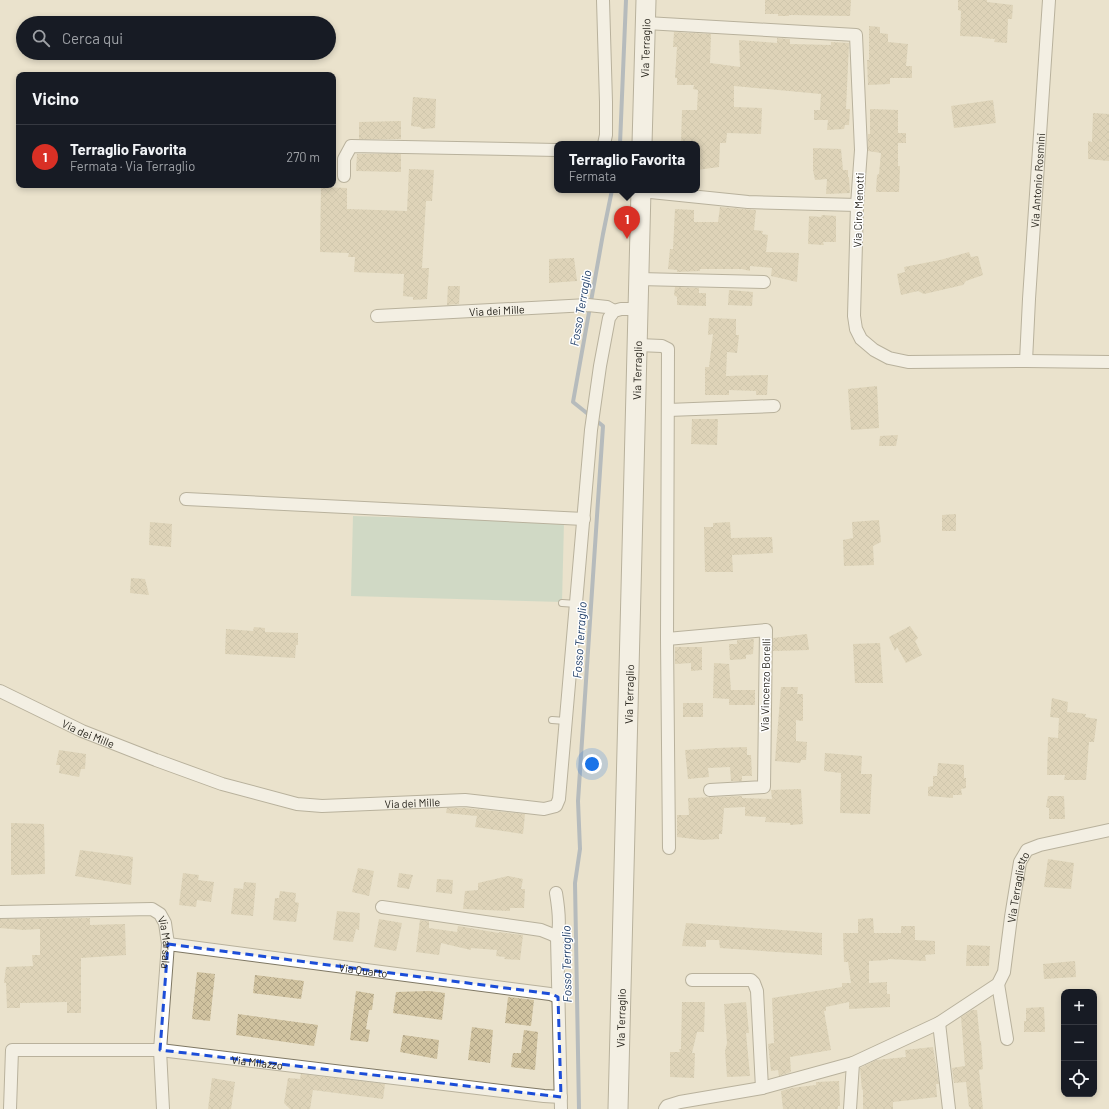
<!DOCTYPE html>
<html lang="it">
<meta charset="utf-8">
<style>
body{margin:0;font-family:Barlow,sans-serif;background:#20242c;color:#f1f3f6}
.controls{position:absolute;right:12px;bottom:12px;display:grid;overflow:hidden;border-radius:8px;box-shadow:0 2px 6px #0003}
.controls button{width:36px;height:36px;display:grid;place-items:center;padding:0;border:0;border-bottom:1px solid #363941;background:#171b24;color:#f1f3f6;font:20px sans-serif}
.you{position:absolute;left:592px;top:764px;width:14px;height:14px;margin:-10px;border:3px solid #fff;border-radius:50%;background:#1a73e8;box-shadow:0 0 0 6px #1a73e833}
.badge{display:grid;place-items:center;width:26px;height:26px;border-radius:50%;background:#d93025;color:#fff;font-size:13px;font-weight:700}
.pin{position:absolute;translate:-50% -33px;filter:drop-shadow(0 1px 2px #0008)}
.pin::after{content:'';position:absolute;top:21px;width:14px;height:12px;background:inherit;clip-path:polygon(0 0,100% 0,50% 100%)}
.popup{position:absolute;left:554px;top:141px;width:146px;height:52px;box-sizing:border-box;display:grid;place-content:center;border-radius:8px;background:#171b24;filter:drop-shadow(0 1px 3px #0005);font-size:13px;white-space:nowrap;color:#9ea1a6}
.popup b{font-size:15px;color:#f1f3f6}
.popup::after{content:'';position:absolute;left:50%;top:100%;margin-left:-8px;border:8px solid transparent;border-top-color:#171b24}
.list{margin:0;padding:0;list-style:none}
h2{display:flex;justify-content:space-between;align-items:center;height:52px;margin:0;padding:0 16px;font-size:17px}
h2 small{font-size:13px;font-weight:400;color:#9ea1a6}
.list li{display:grid;grid-template-columns:26px 1fr auto;gap:12px;align-items:center;box-sizing:border-box;height:64px;padding:0 16px;border-top:1px solid #363941}
.list b{display:block;font-size:15px;white-space:nowrap}
.list p{margin:0;font-size:13px;white-space:nowrap;color:#9ea1a6}
.list em{font-size:13px;font-style:normal;color:#9ea1a6}
.icon{flex:none;width:22px;height:22px;fill:none;stroke:currentColor;stroke-width:2;stroke-linecap:round;stroke-linejoin:round}
.map{position:relative;flex:none;width:1109px;height:1109px;overflow:hidden}
.search{position:absolute;background:#171b24;box-shadow:0 2px 6px #0003;left:16px;top:16px;width:320px;height:44px;display:flex;align-items:center;gap:10px;box-sizing:border-box;padding:0 14px;border-radius:22px;color:#9ea1a6;font-size:15px}
.panel{position:absolute;background:#171b24;box-shadow:0 2px 6px #0003;left:16px;top:72px;width:320px;height:116px;border-radius:8px}
.map>svg:first-child{display:block}
.park{fill:#b2cfbd}
.lines{fill:none;stroke-linecap:round;stroke-linejoin:round}
.stream{stroke:#788ca9;stroke-width:4}
.building{fill:url(#building-cross-hatch)}
.lane-casing{stroke:#7e7763;stroke-width:8}
.street-casing{stroke:#7e7763;stroke-width:14}
.primary-casing{stroke:#7e7763;stroke-width:21}
.lane{stroke:#fff;stroke-width:6}
.street{stroke:#fff;stroke-width:12}
.primary{stroke:#fff;stroke-width:19}
.marked{fill:none;stroke:#1d4ed8;stroke-width:3;stroke-dasharray:8 5;stroke-linejoin:round}
.labels{text-anchor:middle;dominant-baseline:central;stroke-width:3;stroke-linejoin:round;paint-order:stroke}
.street-label{font-size:11px;fill:#221f17;stroke:#fff}
.water-label{font-size:12px;font-style:italic;fill:#23416a;stroke:#fff}
</style>
<div class="map">
<svg width="1109" height="1109" viewBox="0 0 1109 1109">
<defs>
<pattern id="building-cross-hatch" width="8" height="8" patternUnits="userSpaceOnUse"><rect width="8" height="8" fill="#d0c29f"/><path d="M0 0l8 8M0 8l8-8" fill="none" stroke="#b2a688"/></pattern>
</defs>
<rect width="100%" height="100%" fill="#eae2cc"/>
<path class="park" d="M 353,516 L 564,522 L 562,602 L 351,596 Z"/>
<g class="lines">
<path class="stream" d="M 620,144 L 626,0
M 579,1109 L 575,883 L 580,849 L 578,801 L 603,426 L 573,402 L 603,234 L 612,190"/>
</g>
<path class="building" d="M 765,0 L 851,0 L 850,16 L 789,15 L 789,16 L 778,16 L 778,14 L 765,14 Z
M 958,0 L 987,0 L 987,2 L 1013,5 L 1012,19 L 1008,19 L 1007,43 L 994,42 L 995,39 L 982,38 L 982,37 L 960,36 L 961,11 L 958,10 Z
M 869,26 L 880,27 L 880,33 L 888,34 L 888,42 L 908,44 L 906,66 L 912,66 L 912,78 L 890,78 L 890,84 L 868,85 L 867,60 L 869,60 Z
M 674,32 L 711,34 L 710,63 L 740,67 L 739,40 L 777,43 L 777,38 L 790,39 L 790,44 L 831,45 L 831,42 L 849,43 L 846,109 L 850,109 L 849,125 L 845,125 L 844,129 L 827,130 L 828,120 L 814,120 L 814,110 L 820,110 L 821,94 L 734,86 L 734,107 L 762,108 L 761,134 L 727,133 L 726,143 L 720,143 L 719,167 L 697,170 L 697,144 L 681,144 L 682,110 L 697,110 L 698,90 L 693,89 L 694,85 L 677,85 L 677,78 L 675,78 L 677,47 L 673,47 Z
M 413,97 L 436,99 L 435,128 L 422,129 L 420,127 L 411,126 Z
M 993,100 L 996,123 L 954,128 L 951,106 Z
M 870,109 L 898,110 L 898,133 L 906,133 L 906,143 L 898,143 L 898,166 L 900,166 L 899,192 L 876,192 L 877,175 L 879,174 L 881,153 L 868,151 L 868,134 L 870,134 Z
M 1093,113 L 1109,114 L 1109,161 L 1088,159 L 1088,141 L 1092,142 Z
M 401,121 L 401,139 L 359,139 L 359,122 Z
M 813,148 L 841,149 L 843,170 L 848,170 L 848,177 L 849,177 L 850,193 L 826,194 L 827,179 L 815,180 L 813,170 Z
M 357,154 L 401,154 L 401,172 L 356,171 Z
M 409,169 L 434,170 L 432,201 L 426,201 L 422,268 L 429,268 L 427,299 L 413,300 L 413,297 L 403,296 L 404,274 L 354,272 L 355,257 L 348,257 L 349,253 L 320,252 L 321,187 L 347,188 L 347,209 L 407,211 Z
M 720,207 L 756,210 L 754,230 L 763,231 L 762,234 L 768,235 L 766,252 L 799,253 L 797,282 L 771,276 L 772,268 L 750,266 L 750,271 L 742,269 L 700,269 L 700,271 L 677,272 L 677,270 L 668,269 L 670,249 L 673,249 L 675,209 L 694,210 L 694,222 L 718,222 Z
M 822,215 L 836,216 L 836,242 L 823,242 L 824,245 L 808,244 L 809,216 L 821,217 Z
M 969,252 L 971,257 L 978,256 L 983,275 L 966,281 L 963,285 L 924,294 L 918,291 L 901,295 L 897,274 L 905,272 L 904,267 L 940,260 Z
M 574,258 L 577,281 L 549,283 L 549,259 Z
M 448,286 L 460,286 L 459,304 L 447,305 Z
M 675,287 L 699,288 L 699,293 L 706,293 L 706,306 L 677,305 L 677,297 L 674,295 Z
M 729,290 L 753,292 L 752,306 L 728,305 Z
M 709,318 L 736,319 L 736,335 L 739,335 L 737,353 L 727,352 L 726,376 L 768,375 L 767,395 L 756,395 L 756,391 L 729,390 L 729,395 L 705,395 L 705,367 L 709,367 L 713,334 L 708,335 Z
M 877,386 L 879,428 L 851,430 L 848,389 Z
M 692,419 L 718,419 L 717,445 L 691,444 Z
M 898,435 L 896,446 L 879,446 L 880,436 Z
M 956,514 L 956,531 L 942,531 L 942,515 Z
M 879,520 L 881,542 L 873,546 L 874,565 L 844,566 L 843,540 L 853,538 L 852,522 Z
M 150,522 L 172,524 L 171,547 L 149,545 Z
M 730,522 L 731,538 L 772,537 L 773,553 L 732,555 L 733,572 L 705,572 L 704,527 L 713,527 L 713,523 Z
M 131,578 L 145,579 L 149,595 L 130,593 Z
M 910,626 L 918,638 L 915,641 L 922,655 L 906,663 L 897,647 L 895,651 L 889,637 Z
M 254,627 L 265,628 L 265,632 L 298,633 L 298,645 L 296,645 L 295,658 L 225,654 L 226,629 L 253,631 Z
M 807,634 L 809,650 L 773,651 L 773,638 Z
M 754,639 L 753,654 L 746,655 L 746,659 L 730,660 L 729,644 L 737,644 L 737,640 Z
M 880,643 L 883,683 L 855,683 L 853,644 Z
M 675,647 L 702,647 L 702,670 L 691,671 L 691,663 L 675,664 Z
M 714,663 L 729,664 L 731,690 L 755,690 L 755,705 L 729,705 L 729,699 L 713,698 Z
M 781,687 L 798,687 L 797,694 L 803,694 L 803,721 L 796,720 L 796,741 L 807,742 L 806,760 L 801,760 L 800,763 L 775,761 Z
M 1052,698 L 1068,702 L 1067,712 L 1086,714 L 1085,717 L 1097,719 L 1094,742 L 1089,742 L 1086,780 L 1064,780 L 1065,775 L 1047,775 L 1048,737 L 1058,738 L 1059,718 L 1050,717 Z
M 683,703 L 703,703 L 703,717 L 683,717 Z
M 747,747 L 747,755 L 751,755 L 752,776 L 742,776 L 742,781 L 731,781 L 730,767 L 708,768 L 709,777 L 688,779 L 685,750 L 716,748 Z
M 59,750 L 86,754 L 85,769 L 81,769 L 79,777 L 59,773 L 60,765 L 56,765 Z
M 825,753 L 862,756 L 861,774 L 872,774 L 870,814 L 840,813 L 841,773 L 824,771 Z
M 938,763 L 964,765 L 964,778 L 966,778 L 966,788 L 961,789 L 962,795 L 953,795 L 953,798 L 928,796 L 928,787 L 933,786 L 933,776 L 937,776 Z
M 801,789 L 803,824 L 790,825 L 790,823 L 765,822 L 766,817 L 745,816 L 745,807 L 724,808 L 722,834 L 719,834 L 719,839 L 702,840 L 677,837 L 677,815 L 689,815 L 688,798 L 742,796 L 742,798 L 772,799 L 771,790 Z
M 1048,796 L 1064,796 L 1065,819 L 1049,819 L 1049,808 L 1046,807 Z
M 447,808 L 465,808 L 525,814 L 523,834 L 475,827 L 477,816 L 446,813 Z
M 11,823 L 44,824 L 45,874 L 11,875 Z
M 80,850 L 133,857 L 131,885 L 75,876 Z
M 1048,859 L 1074,863 L 1071,889 L 1044,887 Z
M 358,868 L 374,871 L 369,896 L 352,892 Z
M 183,873 L 199,875 L 198,880 L 214,882 L 211,902 L 197,900 L 196,907 L 179,905 Z
M 399,873 L 413,875 L 409,889 L 397,887 Z
M 508,876 L 523,879 L 521,889 L 525,889 L 524,908 L 510,908 L 510,911 L 463,909 L 465,891 L 478,890 L 478,883 Z
M 437,879 L 453,880 L 452,894 L 436,892 Z
M 244,882 L 256,883 L 253,916 L 231,914 L 234,888 L 243,889 Z
M 280,891 L 296,893 L 295,902 L 299,903 L 296,922 L 273,920 L 275,898 L 279,898 Z
M 337,911 L 360,913 L 359,930 L 356,929 L 353,942 L 333,940 Z
M 90,918 L 90,925 L 125,924 L 126,955 L 81,958 L 81,1013 L 67,1013 L 67,1002 L 20,1003 L 20,1008 L 7,1008 L 6,983 L 4,983 L 6,967 L 33,966 L 32,955 L 40,955 L 40,929 L 23,930 L 0,928 L 0,919 Z
M 873,918 L 874,933 L 901,933 L 901,926 L 915,926 L 915,940 L 935,941 L 935,954 L 925,955 L 926,961 L 888,959 L 888,960 L 869,961 L 869,983 L 887,982 L 887,994 L 890,994 L 890,1007 L 849,1009 L 849,1002 L 826,1007 L 826,1011 L 824,1011 L 831,1050 L 790,1057 L 791,1072 L 779,1076 L 778,1070 L 771,1071 L 768,1044 L 774,1043 L 772,998 L 842,987 L 842,983 L 851,983 L 848,962 L 844,962 L 843,933 L 858,933 L 858,919 Z
M 379,919 L 402,923 L 396,951 L 374,947 Z
M 420,920 L 429,921 L 429,928 L 457,932 L 458,926 L 499,933 L 499,932 L 523,935 L 520,960 L 504,959 L 505,957 L 496,956 L 497,950 L 471,948 L 471,950 L 441,943 L 439,955 L 416,952 Z
M 686,923 L 822,933 L 822,955 L 720,948 L 719,940 L 706,940 L 706,947 L 682,946 Z
M 967,945 L 990,946 L 989,966 L 966,966 Z
M 1075,961 L 1076,977 L 1044,979 L 1043,964 Z
M 197,972 L 215,974 L 210,1021 L 192,1019 Z
M 255,975 L 304,981 L 301,999 L 253,993 Z
M 356,991 L 374,994 L 372,1010 L 369,1010 L 366,1029 L 370,1030 L 368,1042 L 350,1040 Z
M 429,991 L 445,993 L 442,1020 L 393,1013 L 396,992 Z
M 508,997 L 534,1000 L 531,1026 L 505,1023 Z
M 682,1002 L 705,1002 L 704,1032 L 697,1032 L 692,1053 L 695,1053 L 694,1078 L 670,1077 L 670,1052 L 680,1052 L 679,1049 L 681,1049 Z
M 746,1002 L 749,1033 L 746,1033 L 750,1076 L 727,1077 L 725,1051 L 727,1043 L 724,1004 Z
M 1044,1007 L 1045,1032 L 1024,1032 L 1024,1021 L 1026,1021 L 1026,1008 Z
M 972,1010 L 977,1010 L 980,1041 L 981,1041 L 983,1069 L 979,1070 L 983,1109 L 971,1109 L 970,1107 L 969,1107 L 966,1082 L 954,1083 L 952,1068 L 965,1066 L 961,1017 Z
M 238,1014 L 318,1025 L 314,1046 L 236,1035 Z
M 472,1027 L 493,1030 L 490,1063 L 468,1060 Z
M 524,1030 L 538,1032 L 535,1070 L 511,1067 L 513,1053 L 521,1053 Z
M 403,1035 L 439,1040 L 437,1059 L 400,1052 Z
M 933,1047 L 939,1084 L 936,1084 L 937,1097 L 893,1102 L 893,1109 L 863,1109 L 863,1089 L 862,1090 L 860,1068 L 876,1060 L 906,1057 L 905,1050 Z
M 301,1074 L 385,1084 L 383,1099 L 313,1090 L 310,1109 L 290,1109 L 284,1103 L 288,1078 L 300,1079 Z
M 212,1078 L 235,1082 L 231,1109 L 208,1109 Z
M 839,1081 L 840,1106 L 838,1106 L 838,1109 L 783,1109 L 781,1091 L 791,1088 L 816,1085 L 816,1082 Z"/>
<g class="lines">
<defs>
<path id="lane" d="M 562,603 L 577,604
M 552,720 L 566,721"/>
<g id="street">
<path d="M 603,0 L 606,102 L 606,135 L 604,144"/>
<path d="M 646,23 L 856,35 L 861,150 L 857,205 L 854,316 L 856,329 L 861,339 L 874,350 L 889,358 L 908,362 L 1026,361 L 1109,362"/>
<path d="M 344,176 L 344,159 L 351,146 L 557,150"/>
<path d="M 641,191 L 748,202 L 857,205"/>
<path d="M 639,279 L 764,282"/>
<path id="s1" d="M 377,316 L 588,305 L 607,307 L 614,311"/>
<path d="M 638,345 L 662,346 L 668,349 L 667,639 L 669,848"/>
<path id="s2" d="M 1026,361 L 1029,299 L 1049,0"/>
<path d="M 668,410 L 774,406"/>
<path d="M 186,499 L 584,519"/>
<path d="M 667,639 L 766,630 L 764,787 L 710,790"/>
<path id="s3" d="M 0,691 L 82,731 L 156,760 L 222,784 L 297,804 L 322,806 L 465,800 L 544,809 L 556,806 L 559,799 L 591,430 L 600,366 L 609,318 L 614,311 L 621,309 L 638,309"/>
<path d="M 556,893 C 558,905 561,925 557,937 L 561,1109"/>
<path d="M 382,907 L 541,930 L 551,934 L 557,937"/>
<path id="s4" d="M 0,912 L 152,909 L 160,914 L 165,923 L 168,944 L 160,1050 L 163,1109"/>
<path id="s5" d="M 168,944 L 550,994 L 558,997"/>
<path d="M 692,980 L 751,980 L 754,983 L 757,991 L 762,1088"/>
<path d="M 998,984 L 1007,1039"/>
<path d="M 939,1023 L 949,1109"/>
<path id="s6" d="M 10,1109 L 12,1050 L 160,1050 L 544,1096 L 561,1097"/>
<path id="s7" d="M 665,1109 L 667,1106 L 680,1102 L 762,1088 L 853,1063 L 939,1023 L 998,984 L 1004,972 L 1011,917 L 1020,862 L 1027,850 L 1040,845 L 1109,830"/>
<path d="M 850,1109 L 853,1063"/>
</g>
<g id="primary">
<path id="s8" d="M 642,144 L 646,0"/>
<path id="s9" d="M 618,1109 L 641,190"/>
</g>
</defs>
<use href="#lane" class="lane-casing"/>
<use href="#street" class="street-casing"/>
<use href="#primary" class="primary-casing"/>
<use href="#lane" class="lane"/>
<use href="#street" class="street"/>
<use href="#primary" class="primary"/>
</g>
<path d="M0 0H1109V1109H0ZM 168,944 L 552,994 L 558,997 L 561,1097 L 160,1050 Z" fill="#eae2cc" fill-opacity=".55" fill-rule="evenodd"/>
<path class="marked" d="M 168,944 L 552,994 L 558,997 L 561,1097 L 160,1050 Z"/>
<g class="labels">
<g class="street-label">
<text stroke="none"><textPath href="#s8" startOffset="96">Via Terraglio</textPath></text>
<text stroke="none"><textPath href="#s2" startOffset="181">Via Antonio Rosmini</textPath></text>
<text transform="translate(858 210) rotate(-88)">Via Ciro Menotti</text>
<text stroke="none"><textPath href="#s1" startOffset="120">Via dei Mille</textPath></text>
<text stroke="none"><textPath href="#s9" startOffset="739">Via Terraglio</textPath></text>
<text transform="translate(765 685) rotate(-89)">Via Vincenzo Borelli</text>
<text stroke="none"><textPath href="#s9" startOffset="415">Via Terraglio</textPath></text>
<text stroke="none"><textPath href="#s3" startOffset="98">Via dei Mille</textPath></text>
<text stroke="none"><textPath href="#s3" startOffset="434">Via dei Mille</textPath></text>
<text stroke="none"><textPath href="#s7" startOffset="460">Via Terraglietto</textPath></text>
<text stroke="none"><textPath href="#s4" startOffset="191">Via Marsala</textPath></text>
<text stroke="none"><textPath href="#s5" startOffset="197">Via Quarto</textPath></text>
<text stroke="none"><textPath href="#s9" startOffset="91">Via Terraglio</textPath></text>
<text stroke="none"><textPath href="#s6" startOffset="305">Via Milazzo</textPath></text>
</g>
<g class="water-label">
<text transform="translate(580 308) rotate(-80)">Fosso Terraglio</text>
<text transform="translate(579 640) rotate(-86)">Fosso Terraglio</text>
<text transform="translate(566 964) rotate(-91)">Fosso Terraglio</text>
</g>
</g>
</svg>
<div class="controls">
<button>+</button>
<button>−</button>
<button><svg class="icon" aria-label="locate" viewBox="0 0 24 24"><circle cx="12" cy="12" r="6"/><path d="M12 2v4M12 18v4M2 12h4M18 12h4"/></svg></button>
</div>
<div class="you"></div>
<div class="pin badge" style="left:627px;top:239px">1</div>
<div class="popup"><b>Terraglio Favorita</b>Fermata</div>
<div class="search"><svg class="icon" aria-label="search" viewBox="0 0 24 24"><circle cx="10" cy="10" r="6"/><path d="M15 15l6 6"/></svg>Cerca qui</div>
<section class="panel">
<h2>Vicino<small></small></h2>
<ul class="list">
<li><span class="badge">1</span><div><b>Terraglio Favorita</b><p>Fermata · Via Terraglio</p></div><em>270 m</em></li>
</ul>
</section>
</div>
